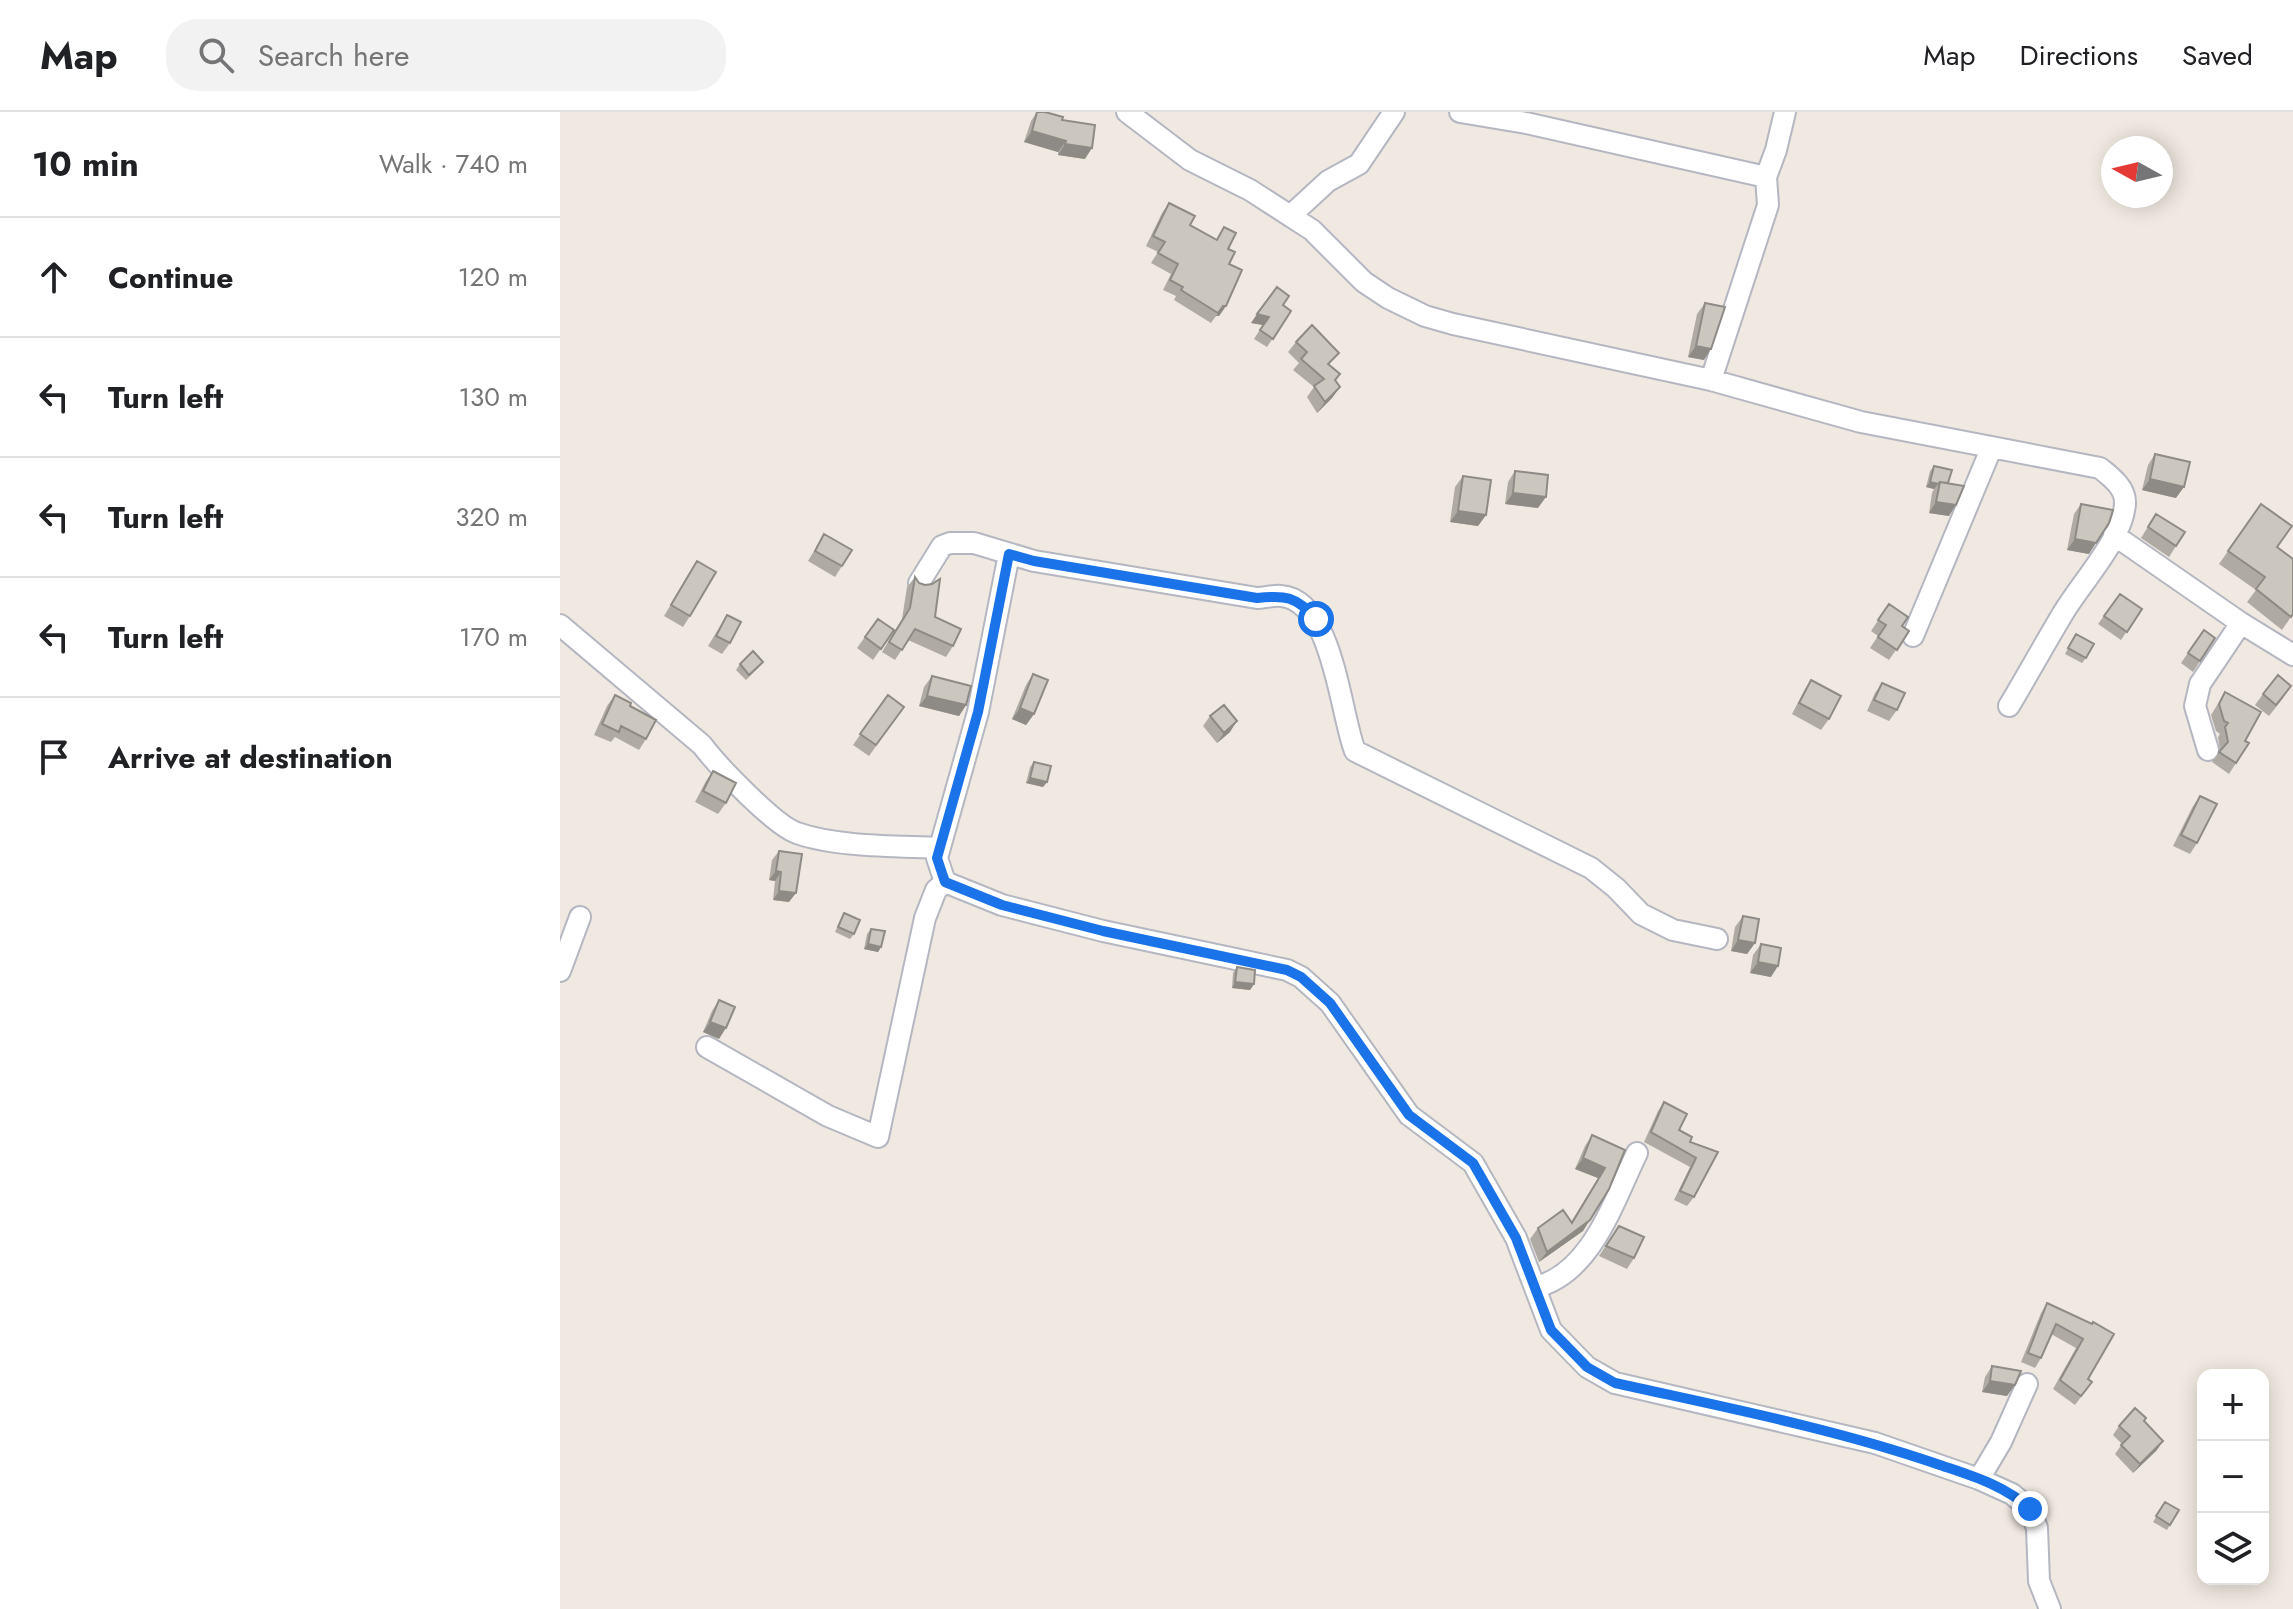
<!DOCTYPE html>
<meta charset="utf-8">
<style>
body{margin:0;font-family:Jost,sans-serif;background:#f2f2f2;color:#202124}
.controls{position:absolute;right:24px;bottom:24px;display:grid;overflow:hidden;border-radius:16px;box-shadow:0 4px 20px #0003}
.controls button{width:72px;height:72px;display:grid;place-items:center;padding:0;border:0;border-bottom:2px solid #e0e0e0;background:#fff;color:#202124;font:40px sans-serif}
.compass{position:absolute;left:1541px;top:24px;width:72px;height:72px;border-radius:50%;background:#fff;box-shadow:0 4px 20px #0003;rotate:278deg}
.stop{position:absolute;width:24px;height:24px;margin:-18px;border:6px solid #1a73e8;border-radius:50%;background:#fff}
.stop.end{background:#1a73e8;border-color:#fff;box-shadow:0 2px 8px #0008}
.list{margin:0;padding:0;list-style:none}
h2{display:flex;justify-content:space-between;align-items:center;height:104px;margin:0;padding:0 32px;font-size:34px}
h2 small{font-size:26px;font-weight:400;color:#757577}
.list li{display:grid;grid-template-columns:52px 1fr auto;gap:24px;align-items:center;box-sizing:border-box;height:120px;padding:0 32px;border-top:2px solid #e0e0e0}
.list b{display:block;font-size:30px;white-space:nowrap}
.list em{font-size:26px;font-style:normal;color:#757577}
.icon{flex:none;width:44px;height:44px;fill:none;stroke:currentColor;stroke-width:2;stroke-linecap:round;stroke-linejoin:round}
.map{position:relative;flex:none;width:1733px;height:1497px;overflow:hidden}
header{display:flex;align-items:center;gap:48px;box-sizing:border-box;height:112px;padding:0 40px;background:#fff;border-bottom:2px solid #e0e0e0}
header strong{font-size:38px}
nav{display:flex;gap:44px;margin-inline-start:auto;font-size:28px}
.search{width:560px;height:72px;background:#f2f2f2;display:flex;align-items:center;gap:20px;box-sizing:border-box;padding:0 28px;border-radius:32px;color:#757577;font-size:30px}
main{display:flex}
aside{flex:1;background:#fff}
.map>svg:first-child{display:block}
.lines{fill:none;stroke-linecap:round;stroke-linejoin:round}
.street-casing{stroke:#b4b7c1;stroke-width:24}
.street{stroke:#fff;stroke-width:20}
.wall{fill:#afaba4}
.shaded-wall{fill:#8e8b86}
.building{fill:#cbc7bf;stroke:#8e8b86;stroke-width:2}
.route{stroke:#1a73e8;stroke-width:10}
</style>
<header>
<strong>Map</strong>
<div class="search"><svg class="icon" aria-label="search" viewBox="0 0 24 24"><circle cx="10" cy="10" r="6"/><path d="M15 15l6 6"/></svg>Search here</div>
<nav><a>Map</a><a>Directions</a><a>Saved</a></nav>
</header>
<main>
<aside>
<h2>10 min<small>Walk · 740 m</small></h2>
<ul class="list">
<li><svg class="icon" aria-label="ahead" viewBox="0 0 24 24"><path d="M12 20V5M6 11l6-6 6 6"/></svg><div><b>Continue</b></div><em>120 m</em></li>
<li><svg class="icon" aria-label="left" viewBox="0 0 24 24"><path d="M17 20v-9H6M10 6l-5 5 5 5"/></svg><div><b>Turn left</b></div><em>130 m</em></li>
<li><svg class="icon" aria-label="left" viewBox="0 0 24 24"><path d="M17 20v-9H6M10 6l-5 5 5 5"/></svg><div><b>Turn left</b></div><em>320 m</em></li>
<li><svg class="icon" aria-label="left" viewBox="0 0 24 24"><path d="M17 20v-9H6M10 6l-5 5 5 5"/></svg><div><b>Turn left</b></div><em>170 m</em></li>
<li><svg class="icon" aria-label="arrive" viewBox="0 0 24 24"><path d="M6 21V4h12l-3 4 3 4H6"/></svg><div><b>Arrive at destination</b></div></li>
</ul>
</aside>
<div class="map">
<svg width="1733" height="1497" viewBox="0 0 1733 1497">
<rect width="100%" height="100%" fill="#efe9e1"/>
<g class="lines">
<defs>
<path id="street" d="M 567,0 L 630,48 L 690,78 L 752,118 L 804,170 L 828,186 L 865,204 L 893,212 L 1151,268 L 1301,310 L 1540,356 C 1551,365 1565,375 1565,390 C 1565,425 1519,473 1502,503 C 1484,533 1467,564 1449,594
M 900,0 L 966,11 L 1206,65
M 730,104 L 768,69 L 799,52 L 834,0
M 1151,268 L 1208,93 L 1206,65 L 1216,38 L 1225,0
M 1554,423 L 1681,511 L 1733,543
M 449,442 L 418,600 L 377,746 L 385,770 L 442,793 L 543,819 L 727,858 L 741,865 L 770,891 L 849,1003 L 913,1051 L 956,1126 L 991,1218 L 1027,1255 L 1055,1271 L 1315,1331 L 1419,1367 L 1452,1382 L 1470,1397 L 1477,1416 L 1479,1469 L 1490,1497
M 359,471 L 382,434 L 390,431 L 414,431 L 474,449 L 697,486 C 704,486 714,483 721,484 C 773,488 780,601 795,639 L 1031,756 L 1056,776 L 1081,802 L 1113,818 L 1157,827
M 0,513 L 142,633 C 157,653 215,714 237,721 C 276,735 337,734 379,736
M 1353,524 L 1431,337
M 1648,638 L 1635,594 L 1640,572 L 1681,511
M 0,859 L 20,805
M 147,935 L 268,1004 L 318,1025 L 365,806 L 376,778 L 385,770
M 976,1175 C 1032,1161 1054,1088 1077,1041
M 1419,1367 L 1441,1330 L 1467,1272"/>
</defs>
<use href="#street" class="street-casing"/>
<use href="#street" class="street"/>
</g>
<path class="wall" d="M 477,0 L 485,0 L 502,8 L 525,47 L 498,43 L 498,40 L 464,30 L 471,9 Z
M 609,91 L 630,113 L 656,128 L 664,115 L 668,137 L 669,152 L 666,194 L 659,204 L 656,204 L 651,211 L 614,188 L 616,184 L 603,178 L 611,162 L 591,151 L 598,140 L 586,134 L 602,101 Z
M 1145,191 L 1144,248 L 1128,245 L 1137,202 Z
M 723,193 L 731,199 L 707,235 L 694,227 L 703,213 L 691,211 Z
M 736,230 L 770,253 L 775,269 L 780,275 L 772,286 L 757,301 L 747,285 L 754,275 L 733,258 L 739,251 L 728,240 Z
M 1595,342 L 1616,386 L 1582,378 L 1588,353 Z
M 1374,354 L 1388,371 L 1389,404 L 1369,401 L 1372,381 L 1374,377 L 1366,375 L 1370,359 Z
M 955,359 L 978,396 L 945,392 L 948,370 Z
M 903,364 L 926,403 L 918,414 L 890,410 L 895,375 Z
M 1521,392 L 1529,442 L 1507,438 L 1514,402 Z
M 1701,392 L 1717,435 L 1733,502 L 1722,518 L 1687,490 L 1696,478 L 1659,452 Z
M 1596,402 L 1616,434 L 1609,445 L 1581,426 Z
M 264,422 L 282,454 L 275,465 L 248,449 Z
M 137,449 L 130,504 L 123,515 L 104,504 Z
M 355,465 L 375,505 L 393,534 L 386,545 L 348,528 L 335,548 L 322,540 L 342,507 L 347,475 Z
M 1560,482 L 1582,497 L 1561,528 L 1538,512 Z
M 1329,492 L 1342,514 L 1349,519 L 1329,548 L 1310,536 L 1318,524 L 1311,519 Z
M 167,503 L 170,531 L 162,542 L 148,534 Z
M 318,507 L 334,518 L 313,548 L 297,536 Z
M 1644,518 L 1655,526 L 1633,560 L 1621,551 Z
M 1516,522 L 1526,546 L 1522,551 L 1505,542 Z
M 180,552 L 199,555 L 186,568 L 176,558 Z
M 473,562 L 474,602 L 466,613 L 452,607 L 466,573 Z
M 372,564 L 406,593 L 399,604 L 359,594 L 364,575 Z
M 1251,568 L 1269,607 L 1261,618 L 1232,602 L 1244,579 Z
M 1322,571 L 1337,598 L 1329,609 L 1307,599 L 1315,581 Z
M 1665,580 L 1685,629 L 1689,631 L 1669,662 L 1652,650 L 1660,638 L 1658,625 L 1660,622 L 1656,619 L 1651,603 Z
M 1703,582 L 1724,585 L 1709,604 L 1695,593 Z
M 55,583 L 70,594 L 86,627 L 79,638 L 55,625 L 51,630 L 34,623 L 47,594 Z
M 328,583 L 344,595 L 309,644 L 293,633 Z
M 650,604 L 670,620 L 657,631 L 643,614 Z
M 474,650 L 487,670 L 483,675 L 466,671 L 470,655 Z
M 153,659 L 166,691 L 158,702 L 135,690 L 146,669 Z
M 1640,684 L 1637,731 L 1630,742 L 1613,734 L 1633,694 Z
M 219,739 L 229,790 L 213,788 L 215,769 L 209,768 L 212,748 Z
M 284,801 L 294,822 L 290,827 L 275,820 Z
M 1183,804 L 1195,831 L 1187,842 L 1171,839 L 1175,815 Z
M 311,817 L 321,835 L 318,840 L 304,837 L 307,822 Z
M 1201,832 L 1211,865 L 1190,861 L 1193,843 Z
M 677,855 L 694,872 L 690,878 L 672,876 L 673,861 Z
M 159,888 L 159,927 L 143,920 L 152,899 Z
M 1104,990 L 1119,1018 L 1130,1030 L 1158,1040 L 1134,1085 L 1127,1094 L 1114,1088 L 1130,1055 L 1084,1030 L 1098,999 Z
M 1032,1023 L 1065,1038 L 1023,1119 L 979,1150 L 970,1127 L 978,1116 L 1011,1110 L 1038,1066 L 1015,1057 L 1025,1034 Z
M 1059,1114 L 1074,1146 L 1067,1157 L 1039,1144 Z
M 1487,1191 L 1532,1212 L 1528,1267 L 1532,1270 L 1515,1293 L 1493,1277 L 1516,1236 L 1491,1222 L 1481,1246 L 1475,1256 L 1461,1250 L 1481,1201 Z
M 1432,1254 L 1447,1284 L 1422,1280 L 1425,1265 Z
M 1584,1310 L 1597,1338 L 1573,1361 L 1555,1342 L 1562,1332 L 1553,1323 L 1559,1314 Z
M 1605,1390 L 1619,1398 L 1607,1418 L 1593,1410 Z"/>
<path class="shaded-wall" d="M 472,19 L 506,29 L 498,40 L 464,30 Z
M 505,32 L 532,36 L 525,47 L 498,43 Z
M 663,194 L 666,194 L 659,204 L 656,204 Z
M 697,202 L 709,205 L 703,213 L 691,211 Z
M 1136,234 L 1151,237 L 1144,248 L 1128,245 Z
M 780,275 L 772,286 L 757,301 L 765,290 Z
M 1590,367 L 1624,375 L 1616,386 L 1582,378 Z
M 1370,370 L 1378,372 L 1374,377 L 1366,375 Z
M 953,381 L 986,385 L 978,396 L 945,392 Z
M 1376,390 L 1396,393 L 1389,404 L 1369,401 Z
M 898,399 L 926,403 L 918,414 L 890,410 Z
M 1515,427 L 1536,431 L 1529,442 L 1507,438 Z
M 367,584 L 406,593 L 399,604 L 359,594 Z
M 460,596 L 474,602 L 466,613 L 452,607 Z
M 677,609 L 670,620 L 657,631 L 664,621 Z
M 470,666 L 487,670 L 483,675 L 466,671 Z
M 216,759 L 221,760 L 215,769 L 209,768 Z
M 219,779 L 236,781 L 229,790 L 213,788 Z
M 1178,828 L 1195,831 L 1187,842 L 1171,839 Z
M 308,832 L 321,835 L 318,840 L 304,837 Z
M 1198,850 L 1218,854 L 1211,865 L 1190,861 Z
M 675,870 L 694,872 L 690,878 L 672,876 Z
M 150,910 L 166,916 L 159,927 L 143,920 Z
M 1023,1046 L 1045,1056 L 1038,1066 L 1015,1057 Z
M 1030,1108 L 1023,1119 L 979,1150 L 987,1140 Z
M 1430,1269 L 1455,1273 L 1447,1284 L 1422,1280 Z
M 1603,1329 L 1597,1338 L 1573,1361 L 1580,1352 Z"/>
<path class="building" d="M 477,0 L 485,0 L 503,5 L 502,8 L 535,13 L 532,36 L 505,32 L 506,29 L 472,19 Z
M 609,91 L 635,104 L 630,113 L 657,128 L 664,115 L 676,121 L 668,137 L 675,140 L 669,152 L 682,158 L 666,194 L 663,194 L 658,201 L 621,178 L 623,175 L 610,168 L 618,152 L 598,141 L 605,130 L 593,124 Z
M 717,175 L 729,184 L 723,193 L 731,199 L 713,227 L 700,218 L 709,205 L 697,202 Z
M 1145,191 L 1165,195 L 1151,237 L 1136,234 Z
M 752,213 L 779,241 L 768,252 L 780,262 L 775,268 L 780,275 L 765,290 L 754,274 L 764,267 L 741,247 L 747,240 L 736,230 Z
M 1595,342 L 1630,350 L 1624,375 L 1590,367 Z
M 1374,354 L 1392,358 L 1388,371 L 1380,370 L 1378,372 L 1370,370 Z
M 955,359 L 988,363 L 986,385 L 953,381 Z
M 903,364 L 931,368 L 926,403 L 898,399 Z
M 1380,370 L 1404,374 L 1396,393 L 1376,390 Z
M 1521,392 L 1553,398 L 1549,411 L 1536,431 L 1515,427 Z
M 1701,392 L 1732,414 L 1717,435 L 1733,447 L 1733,502 L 1731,505 L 1696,477 L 1705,465 L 1668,439 Z
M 1596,402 L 1625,420 L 1616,434 L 1588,415 Z
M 264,422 L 292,438 L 282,454 L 255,439 Z
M 137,449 L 156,460 L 130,504 L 111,493 Z
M 355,465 L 359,471 L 365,473 L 372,472 L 380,467 L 375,505 L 401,517 L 393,534 L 355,517 L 342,538 L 329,530 L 350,496 Z
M 1560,482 L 1582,497 L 1567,520 L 1544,504 Z
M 1329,492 L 1348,505 L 1342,514 L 1349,519 L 1337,538 L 1318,525 L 1326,513 L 1318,508 Z
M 167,503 L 181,510 L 170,531 L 156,524 Z
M 318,507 L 334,518 L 321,537 L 305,525 Z
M 1644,518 L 1655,526 L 1640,549 L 1628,541 Z
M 1516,522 L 1534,532 L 1526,546 L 1508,536 Z
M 193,539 L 203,550 L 189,563 L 180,552 Z
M 473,562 L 488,568 L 474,602 L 460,596 Z
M 1718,563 L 1731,574 L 1716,593 L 1703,582 Z
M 372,564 L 411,574 L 406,593 L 367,584 Z
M 1251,568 L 1281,584 L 1269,607 L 1239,591 Z
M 1322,571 L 1345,581 L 1337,598 L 1314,588 Z
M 1665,580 L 1701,600 L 1685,629 L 1689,631 L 1676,651 L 1659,640 L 1668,630 L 1665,615 L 1668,611 L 1664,609 L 1659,592 Z
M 55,583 L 71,591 L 70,594 L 96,608 L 86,627 L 61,614 L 59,620 L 42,612 Z
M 328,583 L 344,595 L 316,633 L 300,622 Z
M 664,593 L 677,609 L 664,621 L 650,604 Z
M 474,650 L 491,654 L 487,670 L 470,666 Z
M 153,659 L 176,671 L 166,691 L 143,679 Z
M 1640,684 L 1657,692 L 1637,731 L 1621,723 Z
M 219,739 L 242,742 L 236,781 L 219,779 L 221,760 L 216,759 Z
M 284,801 L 300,808 L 294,822 L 278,815 Z
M 1183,804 L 1199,807 L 1195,831 L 1178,828 Z
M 311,817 L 325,819 L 321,835 L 308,832 Z
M 1201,832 L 1221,836 L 1218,854 L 1198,850 Z
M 677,855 L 695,858 L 694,872 L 675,870 Z
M 159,888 L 175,895 L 166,916 L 150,910 Z
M 1104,990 L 1127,1002 L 1119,1018 L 1132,1025 L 1130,1030 L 1158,1040 L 1134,1085 L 1120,1079 L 1136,1046 L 1091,1020 Z
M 1032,1023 L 1065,1038 L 1049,1077 L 1030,1108 L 987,1140 L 978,1116 L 1003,1098 L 1012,1111 L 1045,1056 L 1023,1046 Z
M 1059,1114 L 1084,1125 L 1074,1146 L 1046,1134 Z
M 1487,1191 L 1532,1212 L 1533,1210 L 1554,1222 L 1528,1267 L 1532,1270 L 1521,1284 L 1500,1268 L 1523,1227 L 1496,1212 L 1481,1246 L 1468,1241 Z
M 1432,1254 L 1461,1259 L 1455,1273 L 1430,1269 Z
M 1575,1296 L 1586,1306 L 1584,1309 L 1603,1329 L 1580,1352 L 1561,1333 L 1570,1324 L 1559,1314 Z
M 1605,1390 L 1619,1398 L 1610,1413 L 1596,1404 Z"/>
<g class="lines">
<path class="route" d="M 756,507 C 736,484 725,483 697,486 L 474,449 L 449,442 L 418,600 L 377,746 L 385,770 L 442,793 L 543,819 L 727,858 L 741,865 L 770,891 L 849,1003 L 913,1051 L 956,1126 L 991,1218 L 1027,1255 L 1055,1271 C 1163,1295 1272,1316 1377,1352 C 1409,1363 1445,1373 1470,1397"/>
</g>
</svg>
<div class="controls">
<button>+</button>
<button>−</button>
<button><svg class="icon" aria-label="layers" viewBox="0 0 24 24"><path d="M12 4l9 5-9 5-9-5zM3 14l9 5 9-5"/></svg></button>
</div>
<svg class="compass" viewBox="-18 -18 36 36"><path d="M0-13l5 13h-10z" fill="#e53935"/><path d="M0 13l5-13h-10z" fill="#757577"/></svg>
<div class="stop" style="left:756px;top:507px"></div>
<div class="stop end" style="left:1470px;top:1397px"></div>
</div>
</main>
